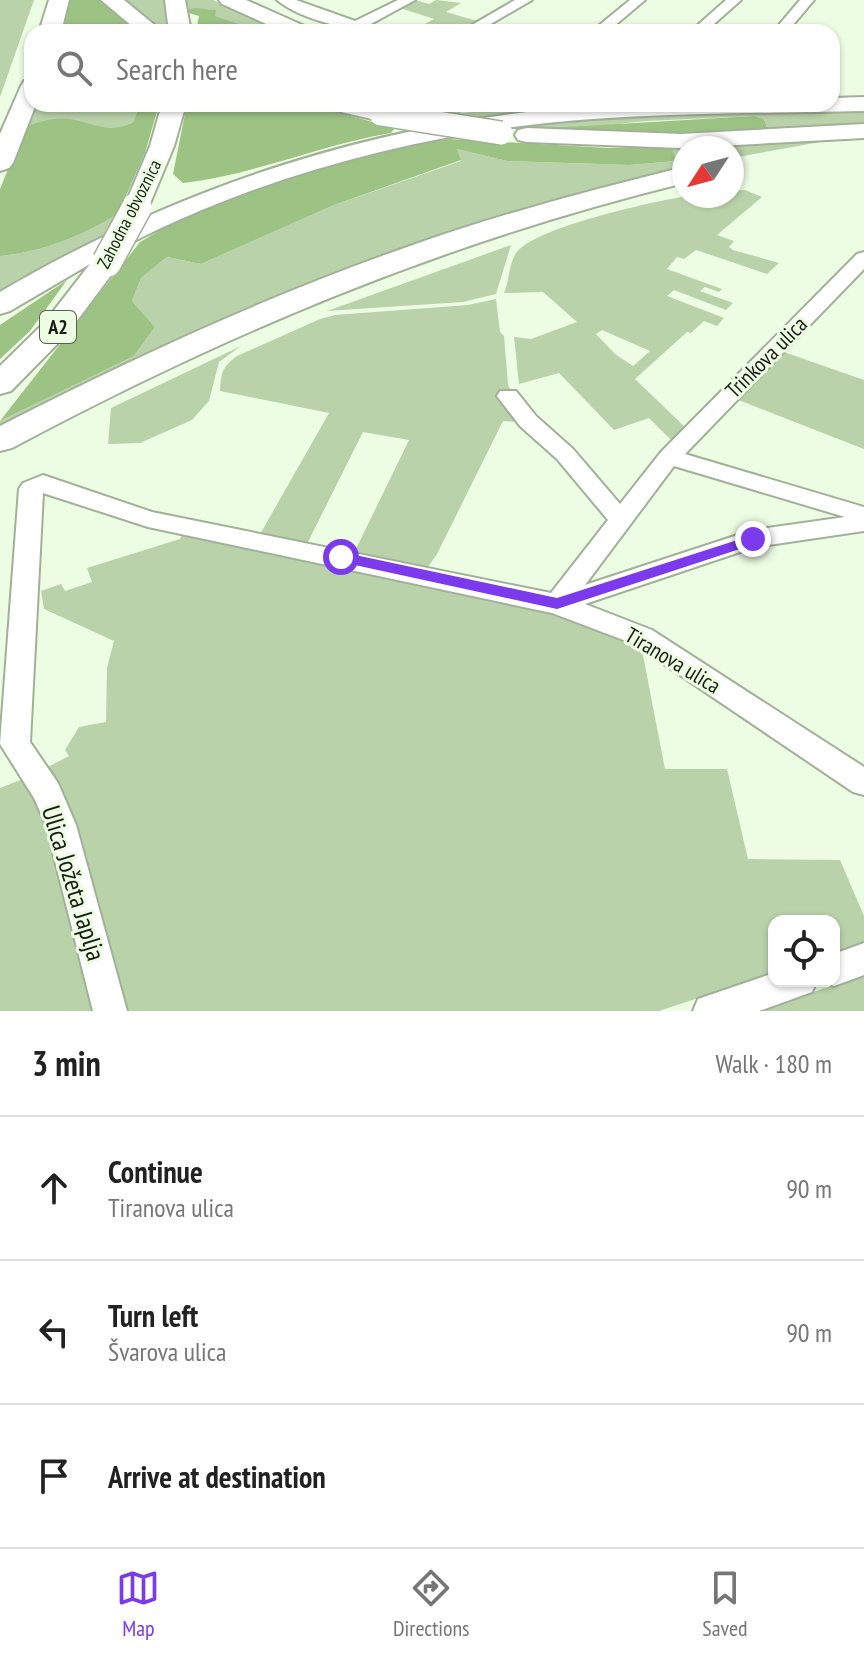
<!DOCTYPE html>
<meta charset="utf-8">
<style>
body{margin:0;font-family:"PT Sans Narrow",sans-serif;background:#f6f6f6;color:#222}
.controls{position:absolute;right:24px;bottom:24px;display:grid;overflow:hidden;border-radius:16px;box-shadow:0 2px 6px #0004}
.controls button{width:72px;height:72px;display:grid;place-items:center;padding:0;border:0;border-bottom:2px solid #e0e0e0;background:#fff;color:#222;font:40px sans-serif}
.compass{position:absolute;left:672px;top:136px;width:72px;height:72px;border-radius:50%;background:#fff;box-shadow:0 2px 6px #0004;rotate:234deg}
.stop{position:absolute;width:24px;height:24px;margin:-18px;border:6px solid #7c3aed;border-radius:50%;background:#fff}
.stop.end{background:#7c3aed;border-color:#fff;box-shadow:0 2px 8px #0008}
.list{margin:0;padding:0;list-style:none}
h2{display:flex;justify-content:space-between;align-items:center;height:104px;margin:0;padding:0 32px;font-size:34px}
h2 small{font-size:26px;font-weight:400;color:#767676}
.list li{display:grid;grid-template-columns:52px 1fr auto;gap:24px;align-items:center;box-sizing:border-box;height:144px;padding:0 32px;border-top:2px solid #e0e0e0}
.list b{display:block;font-size:30px;white-space:nowrap}
.list p{margin:0;font-size:26px;white-space:nowrap;color:#767676}
.list em{font-size:26px;font-style:normal;color:#767676}
.icon{flex:none;width:44px;height:44px;fill:none;stroke:currentColor;stroke-width:2;stroke-linecap:round;stroke-linejoin:round}
.map{position:relative;flex:none;width:864px;height:1011px;overflow:hidden}
.search{position:absolute;background:#fff;box-shadow:0 2px 6px #0004;left:24px;right:24px;top:24px;height:88px;display:flex;align-items:center;gap:20px;box-sizing:border-box;padding:0 28px;border-radius:24px;color:#767676;font-size:30px}
.sheet{height:536px;background:#fff}
nav{display:flex;justify-content:space-around;align-items:center;box-sizing:border-box;height:112px;border-top:2px solid #e0e0e0;background:#fff;font-size:22px;color:#767676}
nav a{display:grid;justify-items:center;gap:4px}
nav .on{color:#7c3aed}
.map>svg:first-child{display:block}
.green{fill:#b9d2a9;fill-rule:evenodd}
.forest{fill:#9cc284}
.lines{fill:none;stroke-linecap:round;stroke-linejoin:round}
.minor-casing{stroke:#a1b198;stroke-width:4}
.highway-casing{stroke:#a1b198;stroke-width:4}
.minor{fill:#fff;fill-rule:evenodd}
.highway{fill:#fff;fill-rule:evenodd}
.highway-bridge-far1-casing{stroke:#a1b198;stroke-width:26;stroke-linecap:butt}
.highway-bridge-casing{stroke:#a1b198;stroke-width:32;stroke-linecap:butt}
.highway-bridge-far1{stroke:#fff;stroke-width:23}
.highway-bridge{stroke:#fff;stroke-width:29}
.route{fill:#7c3aed}
.labels{text-anchor:middle;dominant-baseline:central;stroke-width:6;stroke-linejoin:round;paint-order:stroke}
.far-street-label{font-size:18px;fill:#181d14;stroke:#edfde3}
.shield{fill:#edfde3;stroke:#586052;stroke-width:2}
.shield-label{font-size:20px;font-weight:bold;fill:#181d14}
.street-label{font-size:22px;fill:#181d14;stroke:#edfde3}
.near-street-label{font-size:26px;fill:#181d14;stroke:#edfde3}
</style>
<div class="map">
<svg width="864" height="1011" viewBox="0 0 864 1011">
<rect width="100%" height="100%" fill="#edfde3"/>
<path class="green" d="M 0,0 L 34,0 L 0,97 Z
M 122,0 L 169,0 L 175,32 C 155,32 136,14 122,0 Z
M 187,0 L 213,0 L 281,32 L 264,32 L 214,16 L 210,9 L 189,9 L 185,2 Z
M 415,0 L 429,4 L 436,0 L 461,3 L 446,12 L 481,22 C 459,33 444,34 421,26 L 434,19 L 400,8 Z
M 33,104 L 140,104 L 133,122 L 120,128 L 25,127 Z
M 368,104 L 451,104 L 450,108 L 462,113 L 546,104 L 610,104 L 456,121 Z
M 864,110 L 864,124 L 768,130 L 764,119 L 754,116 L 647,121 L 552,131 L 497,126 L 663,115 Z
M 820,139 L 826,141 L 732,158 L 732,148 L 684,148 L 684,167 L 496,219 L 0,432 L 0,421 L 134,356 L 155,327 L 132,301 L 141,278 L 167,257 L 201,264 L 334,205 L 461,161 L 457,149 L 507,161 L 629,165 L 676,161 L 672,147 Z
M 745,190 L 762,197 L 717,235 L 734,241 L 729,247 L 733,250 L 779,263 L 767,274 L 696,250 L 684,259 L 677,257 L 667,269 L 722,289 L 719,292 L 705,287 L 700,291 L 733,303 L 726,310 L 674,290 L 667,296 L 724,318 L 717,326 L 704,321 L 691,333 L 687,332 L 635,379 L 688,430 L 675,444 L 649,418 L 614,430 L 559,373 L 519,384 L 514,337 L 531,339 L 577,322 L 543,292 L 504,293 C 510,280 508,264 517,252 C 535,228 650,202 682,197 C 698,194 716,196 732,196 L 732,191 ZM 602,330 L 650,351 L 633,366 L 615,354 L 596,334 Z
M 118,214 L 106,234 L 0,293 L 0,256 C 42,252 82,236 118,214 Z
M 511,245 L 496,294 L 463,302 L 327,311 Z
M 496,299 L 500,332 L 504,336 L 508,385 L 524,417 L 518,422 L 503,421 L 437,554 L 426,570 L 353,555 L 409,440 L 363,432 L 307,544 L 259,536 L 329,413 L 220,391 C 221,373 222,367 237,356 L 320,319 L 335,315 L 468,305 Z
M 241,346 L 219,362 L 209,401 L 192,420 L 140,443 L 108,444 L 111,408 Z
M 781,351 L 864,380 L 864,449 L 733,398 Z
M 182,535 L 552,610 L 641,645 L 665,769 L 727,769 L 748,859 L 840,860 L 864,916 L 864,944 L 834,954 L 834,921 L 774,921 L 774,973 L 659,1011 L 120,1011 L 40,771 L 69,756 L 65,750 L 79,727 L 106,722 L 107,668 L 114,641 L 44,609 L 41,591 L 61,584 L 65,591 L 92,582 L 87,568 L 180,539 Z
M 28,777 L 43,801 L 103,1011 L 0,1011 L 0,788 Z
M 864,975 L 864,1011 L 757,1011 Z"/>
<path class="forest" d="M 69,0 L 99,0 L 136,32 L 59,32 Z
M 195,8 L 216,10 L 215,16 L 264,32 L 196,32 L 199,16 L 189,13 L 189,9 Z
M 140,104 L 158,104 L 158,108 L 145,153 L 118,214 C 82,236 42,252 0,256 L 0,189 L 25,127 C 39,122 54,117 70,119 C 94,123 109,135 133,122 Z
M 187,104 L 306,104 L 395,128 L 391,133 C 320,145 254,175 183,183 L 173,174 Z
M 754,116 L 764,119 L 768,130 L 681,136 L 552,131 L 550,128 Z
M 450,139 L 608,148 L 672,147 L 676,161 L 629,165 L 507,161 L 457,149 L 461,160 L 334,205 L 201,264 L 167,257 L 141,278 L 132,301 L 155,327 L 134,356 L 0,421 L 140,242 C 216,194 361,153 450,139 Z
M 67,280 L 30,331 L 0,359 L 0,325 Z"/>
<g class="lines">
<defs>
<path id="minor" d="M 277,0 L 296,0 L 355,21 L 398,0 L 415,0 L 369,25 L 384,32 C 354,32 301,20 277,0 Z
M 515,0 L 532,0 L 477,32 L 460,32 Z
M 630,0 L 645,0 L 607,32 L 591,32 Z
M 726,0 L 741,0 L 705,32 L 690,32 Z
M 800,0 L 814,0 L 787,32 L 773,32 Z
M 864,252 L 864,269 L 685,454 L 864,507 L 864,531 L 755,547 L 585,604 L 652,630 L 864,767 L 864,795 L 853,792 L 634,644 L 552,613 L 148,527 L 43,493 L 30,742 L 58,783 L 76,825 L 127,1011 L 93,1011 L 46,825 L 34,798 L 0,744 L 19,489 L 23,483 L 43,475 L 152,512 L 551,593 L 608,520 L 557,459 L 520,426 L 497,396 L 500,391 L 516,391 L 536,416 L 573,449 L 620,504 L 661,452 L 857,254 ZM 674,466 L 845,517 L 753,530 L 585,585 Z
M 864,943 L 864,975 L 834,986 L 822,981 L 834,981 L 834,954 Z
M 774,973 L 774,981 L 817,981 L 812,992 L 759,1011 L 693,1011 L 698,999 Z"/>
<path id="highway" d="M 49,0 L 69,0 L 61,32 L 39,32 Z
M 101,0 L 124,0 L 163,32 L 139,32 Z
M 165,0 L 185,0 L 191,32 L 169,32 Z
M 219,0 L 246,0 L 309,28 L 313,32 L 284,32 L 222,4 Z
M 32,79 L 32,104 L 36,104 L 13,163 L 9,168 L 0,171 L 0,134 L 21,86 L 24,81 Z
M 864,97 L 864,111 C 747,114 629,112 513,127 C 372,146 235,187 109,254 L 117,256 L 121,262 L 67,334 L 11,391 L 0,394 L 0,366 L 45,322 L 90,264 L 10,311 L 0,314 L 0,292 C 185,183 387,119 602,105 C 678,100 756,104 832,104 L 832,98 Z
M 162,104 L 186,104 L 174,146 L 146,213 L 128,213 L 124,207 L 150,146 Z
M 324,104 L 368,104 L 389,109 L 393,114 L 389,119 L 381,121 L 328,109 Z
M 864,124 L 864,138 L 681,148 L 527,142 L 518,140 L 515,135 L 518,130 L 527,128 L 681,134 Z
M 684,167 L 684,183 C 445,242 229,332 12,448 L 0,451 L 0,426 C 133,358 269,295 410,246 C 500,214 592,190 684,167 Z"/>
</defs>
<use href="#minor" class="minor-casing"/>
<use href="#highway" class="highway-casing"/>
<use href="#minor" class="minor"/>
<use href="#highway" class="highway"/>
<defs>
<path id="highway-bridge-far1" d="M 381,114 L 501,133"/>
<path id="highway-bridge" d="M 107,262 L 137,207"/>
</defs>
<use href="#highway-bridge-far1" class="highway-bridge-far1-casing"/>
<use href="#highway-bridge" class="highway-bridge-casing"/>
<use href="#highway-bridge-far1" class="highway-bridge-far1"/>
<use href="#highway-bridge" class="highway-bridge"/>
</g>
<path class="route" d="M 753,535 L 760,539 L 758,543 L 557,609 L 341,562 L 334,557 L 341,552 L 557,598 Z"/>
<g class="labels">
<g class="far-street-label">
<text transform="translate(129 214) rotate(-63)">Zahodna obvoznica</text>
</g>
<rect class="shield" x="40" y="311" width="36" height="32" rx="6"/>
<g class="shield-label">
<text x="58" y="327">A2</text>
</g>
<g class="street-label">
<text transform="translate(766 357) rotate(-45)">Trinkova ulica</text>
<text transform="translate(673 660) rotate(31)">Tiranova ulica</text>
</g>
<g class="near-street-label">
<text transform="translate(74 883) rotate(73)">Ulica Jožeta Japlja</text>
</g>
</g>
</svg>
<div class="controls">
<button><svg class="icon" aria-label="locate" viewBox="0 0 24 24"><circle cx="12" cy="12" r="6"/><path d="M12 2v4M12 18v4M2 12h4M18 12h4"/></svg></button>
</div>
<svg class="compass" viewBox="-18 -18 36 36"><path d="M0-13l5 13h-10z" fill="#e53935"/><path d="M0 13l5-13h-10z" fill="#767676"/></svg>
<div class="stop" style="left:341px;top:557px"></div>
<div class="stop end" style="left:753px;top:539px"></div>
<div class="search"><svg class="icon" aria-label="search" viewBox="0 0 24 24"><circle cx="10" cy="10" r="6"/><path d="M15 15l6 6"/></svg>Search here</div>
</div>
<section class="sheet">
<h2>3 min<small>Walk · 180 m</small></h2>
<ul class="list">
<li><svg class="icon" aria-label="ahead" viewBox="0 0 24 24"><path d="M12 20V5M6 11l6-6 6 6"/></svg><div><b>Continue</b><p>Tiranova ulica</p></div><em>90 m</em></li>
<li><svg class="icon" aria-label="left" viewBox="0 0 24 24"><path d="M17 20v-9H6M10 6l-5 5 5 5"/></svg><div><b>Turn left</b><p>Švarova ulica</p></div><em>90 m</em></li>
<li><svg class="icon" aria-label="arrive" viewBox="0 0 24 24"><path d="M6 21V4h12l-3 4 3 4H6"/></svg><div><b>Arrive at destination</b></div></li>
</ul>
</section>
<nav>
<a class="on"><svg class="icon" aria-label="map" viewBox="0 0 24 24"><path d="M3 6l6-2 6 2 6-2v14l-6 2-6-2-6 2zM9 4v14M15 6v14"/></svg>Map</a>
<a><svg class="icon" aria-label="directions" viewBox="0 0 24 24"><path d="M12 3l9 9-9 9-9-9zM9 14v-3h6M13 9l2 2-2 2"/></svg>Directions</a>
<a><svg class="icon" aria-label="saved" viewBox="0 0 24 24"><path d="M7 4h10v16l-5-4-5 4z"/></svg>Saved</a>
</nav>
